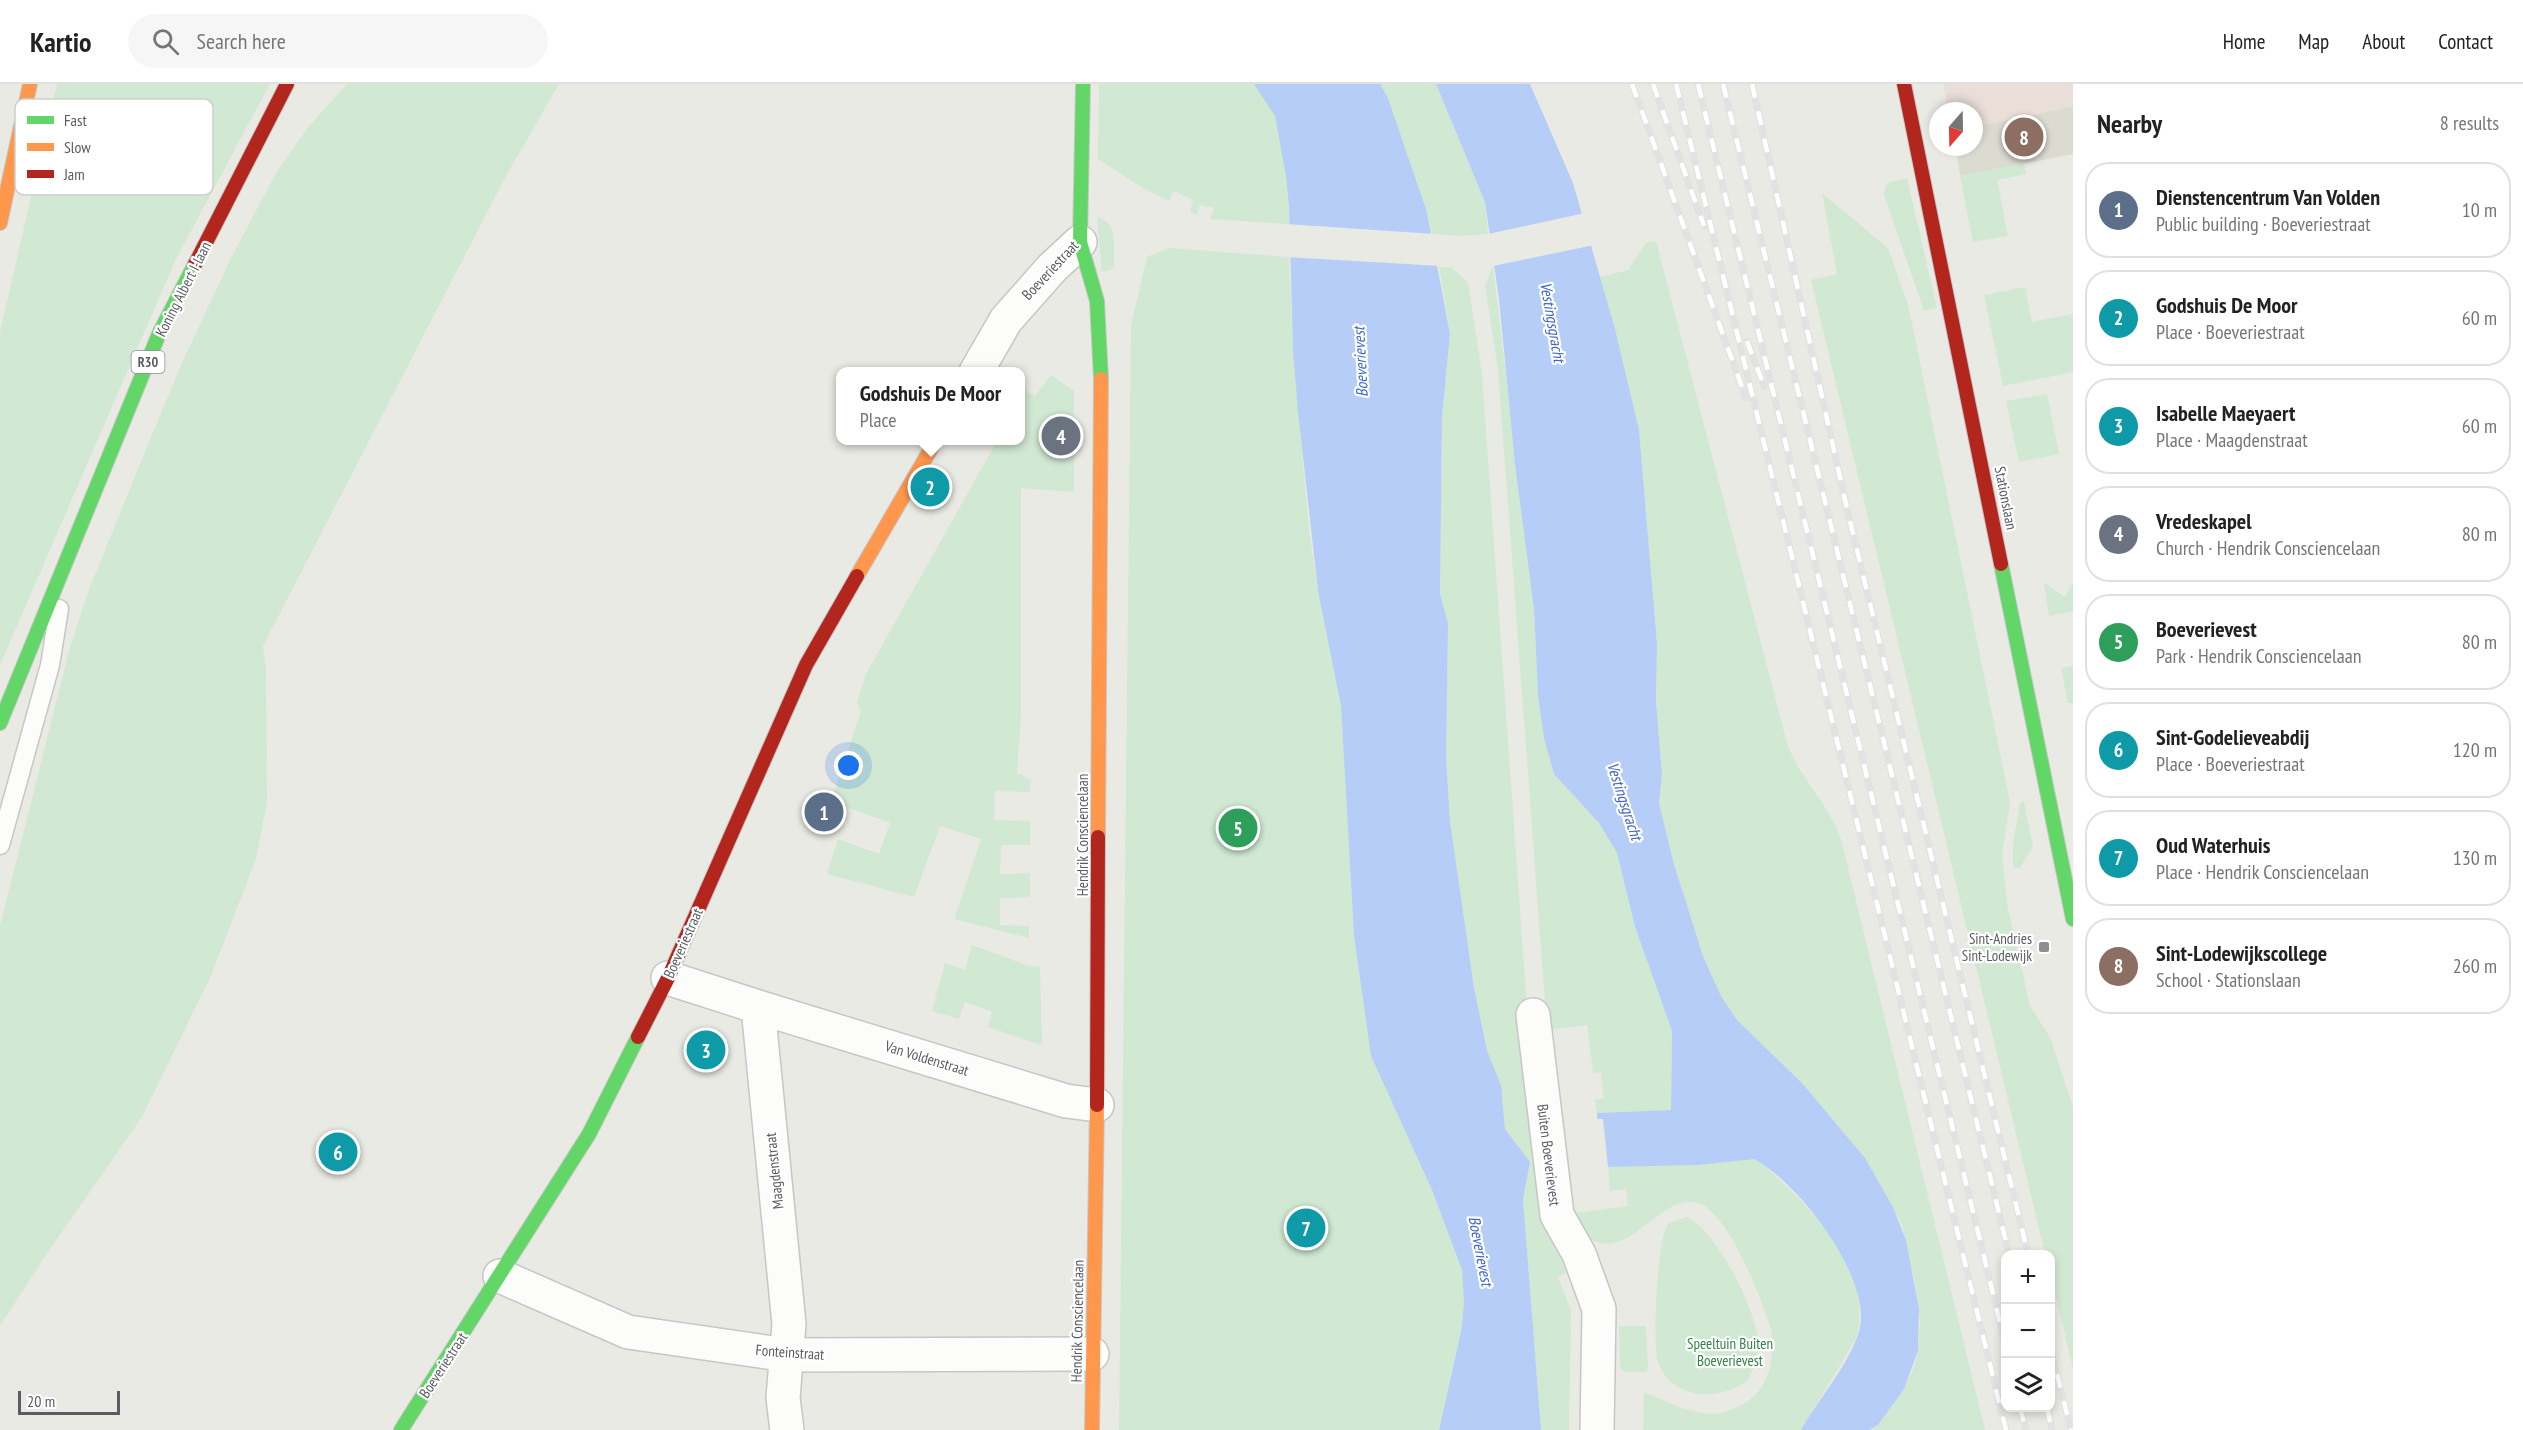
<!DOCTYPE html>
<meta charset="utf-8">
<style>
body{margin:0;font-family:"PT Sans Narrow",sans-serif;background:#f6f6f6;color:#222}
.controls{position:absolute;right:18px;bottom:18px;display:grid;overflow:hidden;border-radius:12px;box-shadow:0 3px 9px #0003}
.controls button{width:54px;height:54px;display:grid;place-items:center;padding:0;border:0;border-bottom:2px solid #e0e0e0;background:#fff;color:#222;font:30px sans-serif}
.compass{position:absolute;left:1929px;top:18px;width:54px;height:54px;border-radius:50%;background:#fff;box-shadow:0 3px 9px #0003;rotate:200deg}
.scale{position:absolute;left:18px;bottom:15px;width:102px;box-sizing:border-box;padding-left:6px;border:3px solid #5a5c63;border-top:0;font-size:16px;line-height:21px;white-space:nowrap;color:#5a5c63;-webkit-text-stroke:4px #fff;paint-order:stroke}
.you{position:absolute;left:849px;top:682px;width:21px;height:21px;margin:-15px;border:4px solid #fff;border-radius:50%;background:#1a73e8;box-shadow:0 0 0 9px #1a73e833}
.badge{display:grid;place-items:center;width:39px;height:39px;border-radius:50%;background:#d93025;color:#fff;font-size:20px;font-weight:700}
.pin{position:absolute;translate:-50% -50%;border:3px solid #fff;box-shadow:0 2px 6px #0006}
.popup{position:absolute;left:836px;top:283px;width:189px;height:78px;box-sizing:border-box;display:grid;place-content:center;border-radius:12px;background:#fff;filter:drop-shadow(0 2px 4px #0005);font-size:20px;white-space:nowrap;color:#767676}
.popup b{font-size:22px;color:#222}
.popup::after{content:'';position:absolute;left:50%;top:100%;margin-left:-12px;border:12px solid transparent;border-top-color:#fff}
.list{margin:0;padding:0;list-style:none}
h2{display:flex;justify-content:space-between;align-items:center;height:78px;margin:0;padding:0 24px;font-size:26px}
h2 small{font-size:20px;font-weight:400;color:#767676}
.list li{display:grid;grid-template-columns:39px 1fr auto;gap:18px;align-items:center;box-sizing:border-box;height:96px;margin:0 12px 12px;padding:0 12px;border:2px solid #e0e0e0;border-radius:24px}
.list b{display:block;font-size:22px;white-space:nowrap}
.list p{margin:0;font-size:20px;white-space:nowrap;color:#767676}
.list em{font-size:20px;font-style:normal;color:#767676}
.icon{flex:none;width:33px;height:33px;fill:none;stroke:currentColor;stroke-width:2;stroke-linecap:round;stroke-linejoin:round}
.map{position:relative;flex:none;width:2073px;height:1346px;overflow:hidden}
header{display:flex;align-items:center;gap:36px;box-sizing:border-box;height:84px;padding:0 30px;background:#fff;border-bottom:2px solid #e0e0e0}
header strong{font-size:28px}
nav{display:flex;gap:33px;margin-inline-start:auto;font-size:21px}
.search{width:420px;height:54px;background:#f6f6f6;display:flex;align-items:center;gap:15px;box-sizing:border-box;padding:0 21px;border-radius:33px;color:#767676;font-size:22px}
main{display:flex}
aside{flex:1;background:#fff}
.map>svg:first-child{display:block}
.education{fill:#dbdbd2}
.medical{fill:#eadfd8}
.green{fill:#d1e8d3}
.water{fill:#b6cef7}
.pier{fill:#eaeae4}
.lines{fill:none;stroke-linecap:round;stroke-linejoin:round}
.lane-casing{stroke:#c6c6c6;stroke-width:21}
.street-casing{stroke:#c6c6c6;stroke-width:36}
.fast-casing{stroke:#c6c7c6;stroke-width:16}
.slow-casing{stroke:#c6c7c6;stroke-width:16}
.jam-casing{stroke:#c6c7c6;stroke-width:16}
.lane{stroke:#fcfcfb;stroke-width:18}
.street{stroke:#fcfcfb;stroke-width:33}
.fast{stroke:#63d668;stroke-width:14}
.slow{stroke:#ff974d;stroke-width:14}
.jam{stroke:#b3261e;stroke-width:14}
.rail-casing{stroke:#e2e2e2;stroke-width:7}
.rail{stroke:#fff;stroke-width:4.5;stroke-dasharray:14;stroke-linecap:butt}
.poi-dot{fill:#8c8e90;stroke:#fff;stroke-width:2}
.labels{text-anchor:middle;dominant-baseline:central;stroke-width:4.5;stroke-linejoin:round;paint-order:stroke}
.shield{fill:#fff;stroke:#8c8d92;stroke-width:1.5}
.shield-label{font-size:14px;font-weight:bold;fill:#5a5c63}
.street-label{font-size:15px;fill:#5a5c63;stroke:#fff}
.poi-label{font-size:15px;fill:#5a5c63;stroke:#fff;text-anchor:end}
.park-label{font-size:15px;fill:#328246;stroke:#fff}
.water-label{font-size:16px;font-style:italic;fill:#4066c4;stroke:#fff}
.key{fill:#fff;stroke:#ceced0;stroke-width:1.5}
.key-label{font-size:16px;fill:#5a5c63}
</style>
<header>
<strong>Kartio</strong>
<div class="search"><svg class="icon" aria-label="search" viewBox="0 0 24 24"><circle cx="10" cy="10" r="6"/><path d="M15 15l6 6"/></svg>Search here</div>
<nav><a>Home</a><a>Map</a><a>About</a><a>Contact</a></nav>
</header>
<main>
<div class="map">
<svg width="2073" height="1346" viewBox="0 0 2073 1346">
<rect width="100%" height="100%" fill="#eaeae4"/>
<path class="education" d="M 2073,22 L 2073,70 L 1960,92 L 1956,63 L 1974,63 L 1974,43 Z"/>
<path class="medical" d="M 1943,0 L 2073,0 L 2073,22 L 1974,43 L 1974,27 L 1949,27 Z"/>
<path class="green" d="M 57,0 L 270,0 L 176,175 L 0,581 L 0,248 Z
M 347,0 L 559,0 L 507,90 L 263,562 L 266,585 L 267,718 L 256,775 L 210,894 L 142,1033 L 48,1168 L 0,1242 L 0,842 L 70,563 L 88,508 L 135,392 L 181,281 L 230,176 L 276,89 L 309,42 Z
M 1099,0 L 1254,0 C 1287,35 1290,94 1289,140 L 1210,135 L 1214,124 L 1200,121 L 1197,131 L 1190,128 L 1193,116 L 1174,107 L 1169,117 L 1143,104 L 1098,75 Z
M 1379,0 L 1436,0 L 1485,118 L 1488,150 L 1462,152 L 1432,150 L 1427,128 L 1388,14 Z
M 2024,79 L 2026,90 L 1997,96 L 2008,152 L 1973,158 L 1960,92 Z
M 1907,94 L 1937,224 L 1924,227 L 1884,110 L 1887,99 Z
M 1822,109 L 1888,164 L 1908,220 L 2010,718 L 2002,770 L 2007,820 L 2030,922 L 2050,953 L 2073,1023 L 2073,1285 L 2051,1192 L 2050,1170 L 2045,1170 L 1811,196 L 1837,190 Z
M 1097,133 C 1119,139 1113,163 1114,182 L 1112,185 L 1102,188 Z
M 1656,157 L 1787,659 C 1800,695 1829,720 1841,755 L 1985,1346 L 1869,1346 L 1878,1341 L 1904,1305 L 1914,1283 L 1918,1267 L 1920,1238 L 1915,1199 L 1902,1141 L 1865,1074 L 1803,1000 L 1737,936 L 1721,912 L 1703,872 L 1674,780 L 1659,719 L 1662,691 L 1656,617 L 1657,559 L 1639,346 L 1600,193 L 1628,186 L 1646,159 Z
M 1169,164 L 1289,173 L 1293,268 L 1309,445 L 1318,507 L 1341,622 L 1354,852 L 1371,972 L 1432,1106 L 1462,1186 L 1464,1219 L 1461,1248 L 1439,1346 L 1119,1346 L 1131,241 L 1147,173 Z
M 1493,182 L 1534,525 L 1538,611 L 1578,716 L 1599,739 L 1617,769 L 1635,843 L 1672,947 L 1671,1026 L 1597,1029 L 1595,1016 L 1604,1014 L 1601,988 L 1593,989 L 1587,941 L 1547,946 L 1498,286 L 1485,201 Z
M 1439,183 L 1451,183 L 1468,198 L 1482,291 L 1532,995 L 1550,1154 L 1567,1188 L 1558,1193 L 1571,1227 L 1569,1346 L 1541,1346 L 1523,1115 L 1530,1078 L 1505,1045 L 1501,1001 L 1487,966 L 1474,904 L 1450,737 L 1446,674 L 1448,539 L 1440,510 L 1442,333 L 1450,250 Z
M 2025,203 L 2032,238 L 2073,230 L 2073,288 L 2003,302 L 1984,211 Z
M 1051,291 L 1074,307 L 1074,408 L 1021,404 L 1021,634 L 1017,689 L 1031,696 L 1030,708 L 995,707 L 994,736 L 1030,737 L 1030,761 L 1001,761 L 1000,790 L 1030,789 L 1030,813 L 1000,814 L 1000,841 L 1029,842 L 1029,854 L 954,835 L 981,755 L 940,742 L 914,813 L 827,790 L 838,755 L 879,770 L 890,739 L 831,717 L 861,628 L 857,618 L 866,590 L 997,357 L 1020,356 L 1020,315 L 1025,306 L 1035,312 Z
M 2047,310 L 2059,370 L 2019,378 L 2006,317 Z
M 2044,499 L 2065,513 L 2073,499 L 2073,527 L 2049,532 Z
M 2073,582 L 2073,619 L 2068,619 L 2061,584 Z
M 2024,717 L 2033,763 L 2019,785 L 2013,783 L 2013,759 L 2020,719 Z
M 972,861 L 1029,882 L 1040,883 L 1042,961 L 988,943 L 992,928 L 965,918 L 959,935 L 932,927 L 945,879 L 965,886 Z
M 1744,1075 L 1754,1075 L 1762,1079 C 1808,1122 1876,1184 1856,1255 L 1801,1346 L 1643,1346 L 1644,1308 C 1665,1317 1687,1328 1710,1330 C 1720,1330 1729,1327 1737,1323 C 1770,1309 1774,1278 1771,1245 C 1762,1217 1727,1122 1694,1118 C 1656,1113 1630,1180 1586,1153 L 1577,1129 L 1628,1122 L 1626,1105 L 1610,1107 L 1608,1083 L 1698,1081 Z
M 1686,1133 C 1716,1144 1755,1225 1758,1256 C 1759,1270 1754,1283 1748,1296 C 1721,1318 1671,1316 1658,1278 C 1652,1258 1657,1158 1668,1140 Z
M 1619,1242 L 1646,1242 L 1648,1284 L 1646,1288 L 1625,1288 L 1620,1284 Z"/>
<path class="water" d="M 1254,0 L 1380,0 L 1388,14 L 1427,128 L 1450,250 L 1442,333 L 1440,510 L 1448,539 L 1446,674 L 1450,737 L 1474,904 L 1487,966 L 1501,1001 L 1505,1045 L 1530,1078 L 1523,1115 L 1541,1346 L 1439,1346 L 1461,1248 L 1464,1219 L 1462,1186 L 1432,1106 L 1371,972 L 1354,852 L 1341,622 L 1318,507 L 1298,328 L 1293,268 L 1289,122 L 1286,92 L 1275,32 Z
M 1436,0 L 1530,0 L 1573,99 L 1615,245 L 1639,346 L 1657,559 L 1656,617 L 1662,691 L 1659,719 L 1674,780 L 1703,872 L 1721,912 L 1737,936 L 1803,1000 L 1865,1074 L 1893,1123 L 1906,1156 L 1919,1225 L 1918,1267 L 1904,1305 L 1878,1341 L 1869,1346 L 1801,1346 C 1817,1317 1854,1274 1860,1243 C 1870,1191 1798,1098 1754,1075 L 1698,1081 L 1608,1083 L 1603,1035 L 1597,1035 L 1597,1029 L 1671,1026 L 1672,947 L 1635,843 L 1617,769 L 1599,739 L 1554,690 L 1544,654 L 1538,611 L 1534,525 L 1515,380 L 1499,215 L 1485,118 Z"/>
<path class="pier" d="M 1585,129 L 1594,161 L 1493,182 L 1488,150 Z
M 1286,140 L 1435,150 L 1441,182 L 1286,173 Z"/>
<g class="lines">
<defs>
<path id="lane" d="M 0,761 L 50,581 L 59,525"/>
<path id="street" d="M 976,288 L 1006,236 L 1052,184 L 1080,158
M 668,894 L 758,923 L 789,1240 L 783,1314 L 787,1346
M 758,923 L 1066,1017 L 1097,1021
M 1533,931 L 1557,1131 L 1579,1170 L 1599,1225 L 1597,1346
M 500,1192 L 628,1248 L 787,1271 L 1092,1270"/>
<path id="fast" d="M 1083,0 L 1080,158 L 1097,217 L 1101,295
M 2001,480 L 2073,835
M 0,639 L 159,250 L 195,180
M 401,1346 L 589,1050 L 638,953"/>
<path id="slow" d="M 0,139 L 30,0
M 857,492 L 936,356
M 1098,753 L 1101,295
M 1092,1346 L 1097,1021"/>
<path id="jam" d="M 1904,0 L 2001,480
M 195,180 L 287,0
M 638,953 L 668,894 L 806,581 L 857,492
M 1097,1021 L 1098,753"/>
</defs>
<use href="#lane" class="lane-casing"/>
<use href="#street" class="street-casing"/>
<use href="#fast" class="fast-casing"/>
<use href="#slow" class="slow-casing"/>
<use href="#jam" class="jam-casing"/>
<use href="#lane" class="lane"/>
<use href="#street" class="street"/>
<use href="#fast" class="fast"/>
<use href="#slow" class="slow"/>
<use href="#jam" class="jam"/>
<defs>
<path id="rail" d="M 1632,0 L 1746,314
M 1653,0 L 1704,142
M 1676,0 L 2006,1346
M 1698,0 L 2006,1263
M 1723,0 L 2009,1170
M 1752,0 L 1848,429 L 2028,1170
M 1747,257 L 1764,302
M 2050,1263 L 2071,1346
M 2020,1324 L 2026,1346
M 2047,1324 L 2052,1346"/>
</defs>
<use href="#rail" class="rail-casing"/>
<use href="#rail" class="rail"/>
</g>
<rect class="poi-dot" x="2038" y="857" width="12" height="12" rx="3"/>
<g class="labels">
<rect class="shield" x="131.5" y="267" width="33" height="22" rx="4.5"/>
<g class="shield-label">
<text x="148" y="278">R30</text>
</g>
<g class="street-label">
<text transform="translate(1050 186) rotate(-47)">Boeveriestraat</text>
<text transform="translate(183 205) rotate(-63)">Koning Albert I-laan</text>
<text transform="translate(2006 414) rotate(79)">Stationslaan</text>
<text transform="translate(1082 751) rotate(-90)">Hendrik Consciencelaan</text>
<text transform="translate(683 859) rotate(-66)">Boeveriestraat</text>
<text transform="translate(927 974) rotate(17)">Van Voldenstraat</text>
<text transform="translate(1549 1071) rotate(83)">Buiten Boeverievest</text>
<text transform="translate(774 1087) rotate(-96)">Maagdenstraat</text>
<text transform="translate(1077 1237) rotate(-89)">Hendrik Consciencelaan</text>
<text transform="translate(790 1268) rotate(4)">Fonteinstraat</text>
<text transform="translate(443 1281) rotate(-57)">Boeveriestraat</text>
</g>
<g class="poi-label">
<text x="2032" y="854">Sint-Andries<tspan x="2032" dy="17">Sint-Lodewijk</tspan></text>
</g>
<g class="park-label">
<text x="1730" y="1259">Speeltuin Buiten<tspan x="1730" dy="17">Boeverievest</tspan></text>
</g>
<g class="water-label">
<text transform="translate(1553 238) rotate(80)">Vestingsgracht</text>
<text transform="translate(1360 278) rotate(-93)">Boeverievest</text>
<text transform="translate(1625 717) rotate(72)">Vestingsgracht</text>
<text transform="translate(1481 1167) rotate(79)">Boeverievest</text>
</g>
</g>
<rect x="15" y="15" width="198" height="96" rx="9" class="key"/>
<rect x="27" y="32" width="27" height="8" fill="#63d668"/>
<rect x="27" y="59" width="27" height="8" fill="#ff974d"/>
<rect x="27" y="86" width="27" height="8" fill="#b3261e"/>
<g class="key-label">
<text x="64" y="42">Fast</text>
<text x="64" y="69">Slow</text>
<text x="64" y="96">Jam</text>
</g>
</svg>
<div class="controls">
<button>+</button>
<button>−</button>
<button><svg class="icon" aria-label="layers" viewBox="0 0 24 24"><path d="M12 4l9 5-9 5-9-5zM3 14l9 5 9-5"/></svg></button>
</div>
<svg class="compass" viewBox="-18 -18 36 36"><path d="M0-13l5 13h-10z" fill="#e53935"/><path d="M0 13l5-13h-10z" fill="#767676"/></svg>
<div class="scale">20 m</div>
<div class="you"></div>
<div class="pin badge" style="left:824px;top:728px;background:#5c6f8a">1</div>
<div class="pin badge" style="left:930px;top:403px;background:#0f9aa8">2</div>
<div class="popup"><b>Godshuis De Moor</b>Place</div>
<div class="pin badge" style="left:706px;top:966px;background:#0f9aa8">3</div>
<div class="pin badge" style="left:1061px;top:352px;background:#6b7280">4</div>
<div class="pin badge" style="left:1238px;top:744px;background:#2e9e5b">5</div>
<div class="pin badge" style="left:338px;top:1068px;background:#0f9aa8">6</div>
<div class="pin badge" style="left:1306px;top:1144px;background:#0f9aa8">7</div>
<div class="pin badge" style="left:2024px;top:53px;background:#8d6e63">8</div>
</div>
<aside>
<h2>Nearby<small>8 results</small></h2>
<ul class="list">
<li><span class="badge" style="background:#5c6f8a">1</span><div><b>Dienstencentrum Van Volden</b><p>Public building · Boeveriestraat</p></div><em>10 m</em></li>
<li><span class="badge" style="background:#0f9aa8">2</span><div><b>Godshuis De Moor</b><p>Place · Boeveriestraat</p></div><em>60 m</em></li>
<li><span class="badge" style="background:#0f9aa8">3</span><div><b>Isabelle Maeyaert</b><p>Place · Maagdenstraat</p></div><em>60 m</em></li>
<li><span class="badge" style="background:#6b7280">4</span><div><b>Vredeskapel</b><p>Church · Hendrik Consciencelaan</p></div><em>80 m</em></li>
<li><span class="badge" style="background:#2e9e5b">5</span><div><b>Boeverievest</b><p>Park · Hendrik Consciencelaan</p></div><em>80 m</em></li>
<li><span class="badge" style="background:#0f9aa8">6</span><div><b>Sint-Godelieveabdij</b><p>Place · Boeveriestraat</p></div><em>120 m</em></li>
<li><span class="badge" style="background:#0f9aa8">7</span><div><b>Oud Waterhuis</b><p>Place · Hendrik Consciencelaan</p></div><em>130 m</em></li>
<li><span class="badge" style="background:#8d6e63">8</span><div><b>Sint-Lodewijkscollege</b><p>School · Stationslaan</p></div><em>260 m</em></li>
</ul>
</aside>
</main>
